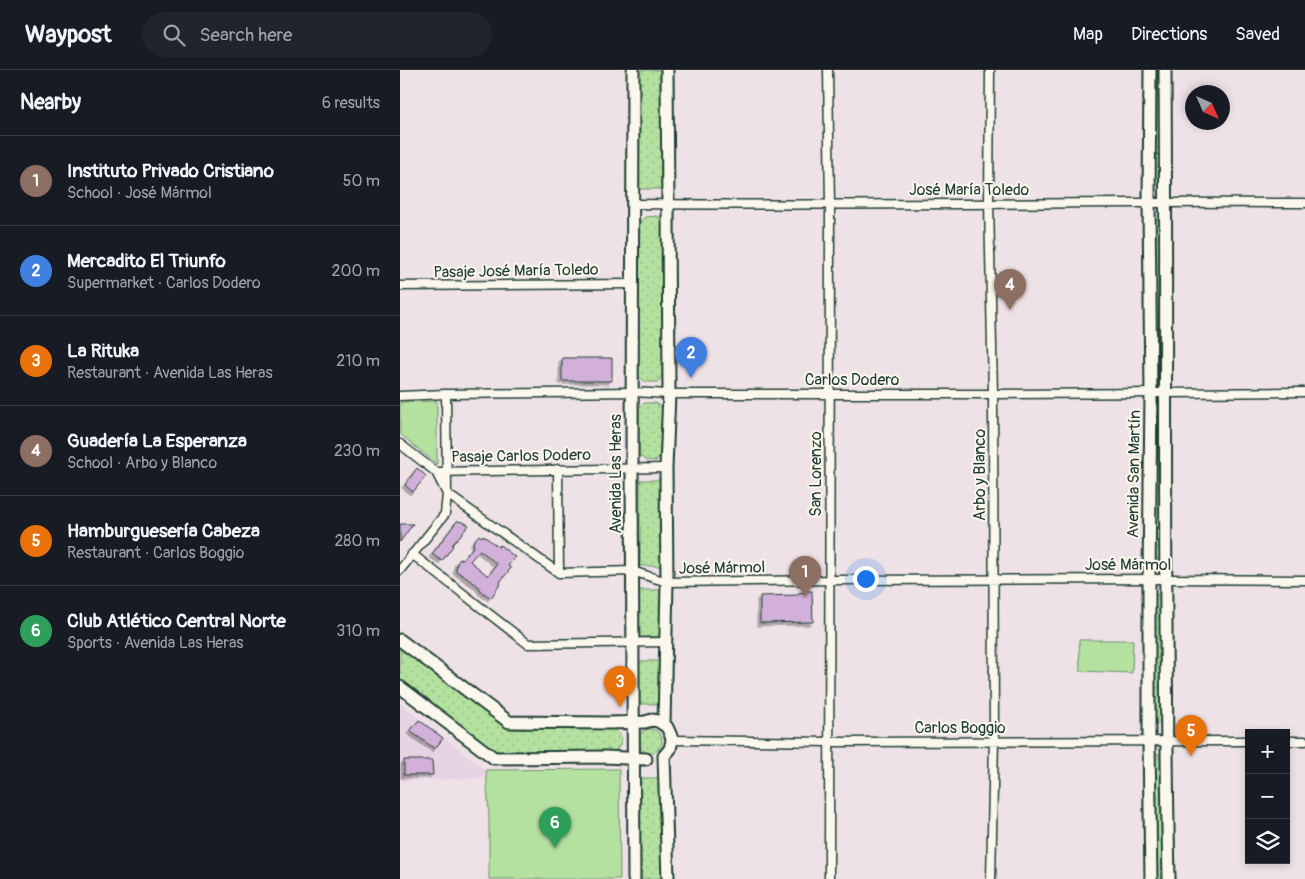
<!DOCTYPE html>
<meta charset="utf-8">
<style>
body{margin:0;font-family:Pangolin,sans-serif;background:#20242c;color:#f1f3f6}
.controls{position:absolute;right:15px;bottom:15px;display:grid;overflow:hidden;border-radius:0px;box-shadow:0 2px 8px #0003}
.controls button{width:45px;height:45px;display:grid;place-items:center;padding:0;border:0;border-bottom:1px solid #363941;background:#171b24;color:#f1f3f6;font:25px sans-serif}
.compass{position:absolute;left:785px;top:15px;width:45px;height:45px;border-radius:50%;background:#171b24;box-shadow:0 2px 8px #0003;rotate:135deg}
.you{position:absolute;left:465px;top:508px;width:18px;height:18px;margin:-12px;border:4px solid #fff;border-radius:50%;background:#1a73e8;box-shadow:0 0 0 8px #1a73e833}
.badge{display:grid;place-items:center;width:32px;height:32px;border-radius:50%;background:#8c9099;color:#fff;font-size:16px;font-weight:700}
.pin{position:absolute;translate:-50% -41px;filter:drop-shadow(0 1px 2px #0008)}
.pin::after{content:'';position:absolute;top:26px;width:18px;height:15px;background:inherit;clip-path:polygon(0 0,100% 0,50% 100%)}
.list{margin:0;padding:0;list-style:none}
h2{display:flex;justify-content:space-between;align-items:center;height:65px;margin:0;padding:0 20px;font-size:21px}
h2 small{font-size:16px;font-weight:400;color:#9ea1a6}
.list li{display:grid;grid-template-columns:32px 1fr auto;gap:15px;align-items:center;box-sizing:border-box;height:90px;padding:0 20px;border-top:1px solid #363941}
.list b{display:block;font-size:19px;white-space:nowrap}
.list p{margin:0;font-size:16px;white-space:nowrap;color:#9ea1a6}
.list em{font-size:16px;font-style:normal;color:#9ea1a6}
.icon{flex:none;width:28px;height:28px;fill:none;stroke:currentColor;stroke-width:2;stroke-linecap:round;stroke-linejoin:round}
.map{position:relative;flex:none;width:905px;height:809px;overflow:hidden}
header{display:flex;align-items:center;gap:30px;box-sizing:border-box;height:70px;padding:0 25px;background:#171b24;border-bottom:1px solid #363941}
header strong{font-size:24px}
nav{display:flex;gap:28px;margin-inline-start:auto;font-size:18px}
.search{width:350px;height:45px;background:#20242c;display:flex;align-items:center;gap:12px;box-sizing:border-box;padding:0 18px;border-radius:28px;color:#9ea1a6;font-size:19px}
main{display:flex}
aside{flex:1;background:#171b24}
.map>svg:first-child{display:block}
.built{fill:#e6d3e3}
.grass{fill:url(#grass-dots);stroke:#6a8f6a}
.green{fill:#b4e19f;stroke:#6a8f6a}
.building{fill:#d2b0da;stroke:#1f3d34;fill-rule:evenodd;filter:url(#shadow)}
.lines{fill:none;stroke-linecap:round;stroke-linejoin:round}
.minor-casing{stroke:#1f3d34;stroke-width:11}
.secondary-casing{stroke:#1f3d34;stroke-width:15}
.minor{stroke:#fbf7ec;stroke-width:8}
.secondary{stroke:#fbf7ec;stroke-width:11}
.labels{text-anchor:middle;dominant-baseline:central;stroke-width:4;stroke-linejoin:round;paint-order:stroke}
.street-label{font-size:16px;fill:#1f3d34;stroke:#fbf7ec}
</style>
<header>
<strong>Waypost</strong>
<div class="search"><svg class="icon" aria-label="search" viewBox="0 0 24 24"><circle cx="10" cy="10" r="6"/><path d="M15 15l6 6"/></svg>Search here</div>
<nav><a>Map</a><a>Directions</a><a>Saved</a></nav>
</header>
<main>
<aside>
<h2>Nearby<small>6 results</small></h2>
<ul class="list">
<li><span class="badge" style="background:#8d6e63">1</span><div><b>Instituto Privado Cristiano</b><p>School · José Mármol</p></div><em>50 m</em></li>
<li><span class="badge" style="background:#3f7fe0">2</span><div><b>Mercadito El Triunfo</b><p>Supermarket · Carlos Dodero</p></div><em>200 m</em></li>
<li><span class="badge" style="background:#e8710a">3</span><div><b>La Rituka</b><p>Restaurant · Avenida Las Heras</p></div><em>210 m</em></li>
<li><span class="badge" style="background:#8d6e63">4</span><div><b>Guadería La Esperanza</b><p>School · Arbo y Blanco</p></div><em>230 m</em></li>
<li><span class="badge" style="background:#e8710a">5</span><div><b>Hamburguesería Cabeza</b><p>Restaurant · Carlos Boggio</p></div><em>280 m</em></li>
<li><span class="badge" style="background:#2e9e5b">6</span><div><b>Club Atlético Central Norte</b><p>Sports · Avenida Las Heras</p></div><em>310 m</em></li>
</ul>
</aside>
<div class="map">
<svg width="905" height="809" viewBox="0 0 905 809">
<defs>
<pattern id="grass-dots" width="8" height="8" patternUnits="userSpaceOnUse" patternTransform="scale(1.25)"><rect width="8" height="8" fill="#b4e19f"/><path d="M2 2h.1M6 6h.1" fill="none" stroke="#9ac28a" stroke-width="1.8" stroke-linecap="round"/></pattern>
<filter id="shadow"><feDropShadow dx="-3" dy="3" stdDeviation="0" flood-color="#0004"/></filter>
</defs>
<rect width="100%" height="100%" fill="#efe2e7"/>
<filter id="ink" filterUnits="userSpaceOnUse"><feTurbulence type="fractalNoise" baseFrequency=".02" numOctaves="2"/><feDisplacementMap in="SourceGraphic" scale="10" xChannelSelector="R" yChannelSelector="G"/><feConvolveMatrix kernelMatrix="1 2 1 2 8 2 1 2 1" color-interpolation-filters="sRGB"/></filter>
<g filter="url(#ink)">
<path class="built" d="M 0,633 L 86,700 L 86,708 L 0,711 Z"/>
<path class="grass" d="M 236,0 L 260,0 L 261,119 L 238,119 Z
M 755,0 L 760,0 L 761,115 L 755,115 Z
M 258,146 L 265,154 L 263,304 L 258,312 L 246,312 L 238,306 L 238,154 L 245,147 Z
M 759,149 L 761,302 L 755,302 L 752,150 Z
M 244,333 L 256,333 L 262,338 L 260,385 L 256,391 L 245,390 L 239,385 L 239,338 Z
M 762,339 L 762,490 L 755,490 L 755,340 Z
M 240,410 L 261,410 L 262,496 L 240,496 Z
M 239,520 L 261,520 L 261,566 L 239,567 Z
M 760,524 L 762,653 L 755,653 L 753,525 Z
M 0,577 L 106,657 L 115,659 L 208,658 C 224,660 225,674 213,683 L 104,682 L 91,680 L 0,611 Z
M 238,591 L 260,591 L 260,634 L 239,634 Z
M238 671a12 12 0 1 1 24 0a12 12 0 1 1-24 0Z
M 754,684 L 760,684 L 762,809 L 755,809 Z
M 240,708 L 260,708 L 261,809 L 241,809 Z"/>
<path class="green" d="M 37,331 L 37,394 L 0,364 L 0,332 Z
M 679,570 L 733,570 L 732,603 L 680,601 Z
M 219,699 L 220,809 L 89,809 L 89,746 L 86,700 Z"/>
<path class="building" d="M 162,288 L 212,288 L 212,311 L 162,311 Z
M 17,398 L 26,406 L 13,422 L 5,415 Z
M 57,451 L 63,452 L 69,455 L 52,475 L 53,476 L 42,491 L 32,484 Z
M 0,454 L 13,454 L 0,472 Z
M 79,465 L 82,467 L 83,465 L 98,477 L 100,475 L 115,487 L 108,496 L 111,498 L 100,512 L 101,513 L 91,528 L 82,522 L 77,515 L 56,501 L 57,493 L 60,489 L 62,490 L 74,476 L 73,472 ZM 80,480 L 97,494 L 88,506 L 70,491 Z
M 404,521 L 412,521 L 413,552 L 360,553 L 360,526 L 398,525 L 398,523 L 405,522 Z
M 19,650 L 43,668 L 35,679 L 10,661 Z
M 4,690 L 32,690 L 33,705 L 4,705 Z"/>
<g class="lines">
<defs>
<path id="minor" d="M 428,0 L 430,135 L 429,809
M 590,0 L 589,133 L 593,324 L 594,671 L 591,809
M 233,134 C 457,136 681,132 905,133
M 0,216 L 233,214
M 0,326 L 46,324 L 233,322 L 269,324 L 593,324 L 905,322
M 0,374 L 36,402 L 47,424 L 159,503 L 232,501 L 267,512 L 429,510 L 765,509 L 905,510
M 158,399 L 159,503
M 36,402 L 266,398
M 12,484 L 128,574 L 266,572
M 0,500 L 45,444 L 47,424 L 46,324
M 272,670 L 429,672 L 849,671
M 886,671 L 905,671"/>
<path id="secondary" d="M 233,0 L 232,398 L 234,809
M 750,0 L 749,133 L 751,323 L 749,509 L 749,671 L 751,809
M 765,0 C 767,270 763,539 769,809
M 0,570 L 109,652 L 209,653 L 245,652 L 252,650 L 258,651 L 267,657 L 271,666 L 272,670 L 270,679 L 264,686 L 268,809
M 0,617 L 94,688 L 205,687 L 246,689
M 264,654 L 267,512 L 266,398 L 269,324 L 268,134 L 267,0"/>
</defs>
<use href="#minor" class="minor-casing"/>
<use href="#secondary" class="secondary-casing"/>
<use href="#minor" class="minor"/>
<use href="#secondary" class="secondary"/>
</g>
</g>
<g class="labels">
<g class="street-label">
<text x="569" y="120">José María Toledo</text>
<text transform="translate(116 201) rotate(-1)">Pasaje José María Toledo</text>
<text x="452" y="310">Carlos Dodero</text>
<text transform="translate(121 386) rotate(-1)">Pasaje Carlos Dodero</text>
<text transform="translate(216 404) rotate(-90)">Avenida Las Heras</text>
<text transform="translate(416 404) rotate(-90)">San Lorenzo</text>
<text transform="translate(734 404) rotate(-89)">Avenida San Martín</text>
<text transform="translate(580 405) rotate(-90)">Arbo y Blanco</text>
<text x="728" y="495">José Mármol</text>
<text transform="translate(322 498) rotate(-1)">José Mármol</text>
<text x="560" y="658">Carlos Boggio</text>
</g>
</g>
</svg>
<div class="controls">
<button>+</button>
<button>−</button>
<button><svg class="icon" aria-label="layers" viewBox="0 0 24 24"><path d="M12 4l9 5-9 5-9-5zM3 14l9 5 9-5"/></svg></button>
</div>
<svg class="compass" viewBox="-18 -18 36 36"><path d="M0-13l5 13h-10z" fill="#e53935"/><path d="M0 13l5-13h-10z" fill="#9ea1a6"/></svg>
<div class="you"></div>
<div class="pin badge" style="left:405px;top:527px;background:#8d6e63">1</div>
<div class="pin badge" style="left:291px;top:308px;background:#3f7fe0">2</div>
<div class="pin badge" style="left:220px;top:637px;background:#e8710a">3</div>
<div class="pin badge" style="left:610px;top:240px;background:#8d6e63">4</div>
<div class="pin badge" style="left:791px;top:686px;background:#e8710a">5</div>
<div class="pin badge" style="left:155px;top:778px;background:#2e9e5b">6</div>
</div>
</main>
